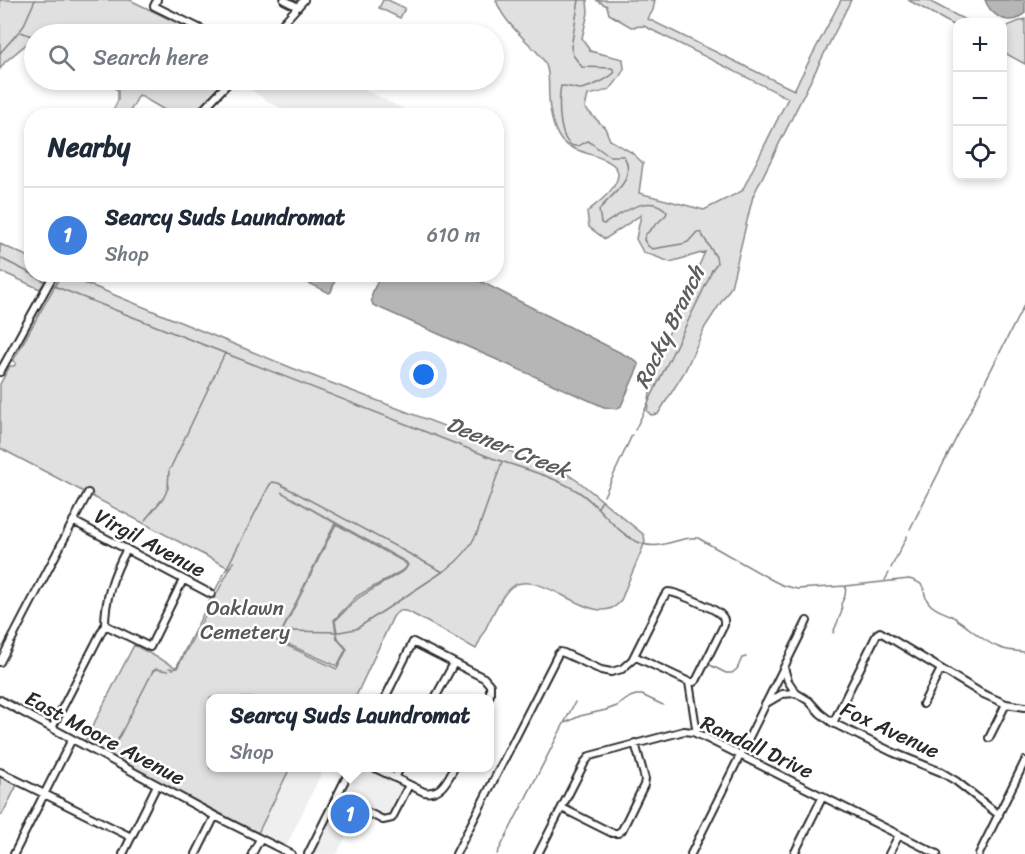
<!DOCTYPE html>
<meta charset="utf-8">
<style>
body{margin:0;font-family:Sriracha,sans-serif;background:#f2f2f3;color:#1f2937}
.controls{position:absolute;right:18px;top:18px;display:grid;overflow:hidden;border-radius:12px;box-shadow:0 3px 9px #0003}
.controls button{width:54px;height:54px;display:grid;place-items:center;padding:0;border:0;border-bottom:2px solid #e0e1e3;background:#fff;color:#1f2937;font:30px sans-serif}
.you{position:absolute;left:424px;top:375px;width:21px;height:21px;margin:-15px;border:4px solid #fff;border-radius:50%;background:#1a73e8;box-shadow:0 0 0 9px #1a73e833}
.badge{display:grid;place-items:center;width:39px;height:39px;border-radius:50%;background:#1f6fb2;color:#fff;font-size:20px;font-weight:700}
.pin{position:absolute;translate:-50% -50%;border:3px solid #fff;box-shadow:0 2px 6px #0006}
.popup{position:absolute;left:206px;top:694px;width:288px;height:78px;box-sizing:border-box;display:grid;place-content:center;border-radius:12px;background:#fff;filter:drop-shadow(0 2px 4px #0005);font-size:20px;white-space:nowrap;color:#747a83}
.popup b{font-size:22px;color:#1f2937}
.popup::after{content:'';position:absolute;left:50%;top:100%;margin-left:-12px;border:12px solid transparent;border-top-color:#fff}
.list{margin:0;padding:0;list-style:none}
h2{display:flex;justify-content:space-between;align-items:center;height:78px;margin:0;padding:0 24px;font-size:26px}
h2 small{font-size:20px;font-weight:400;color:#747a83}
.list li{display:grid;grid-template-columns:39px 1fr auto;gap:18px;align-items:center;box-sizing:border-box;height:96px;padding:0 24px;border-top:2px solid #e0e1e3}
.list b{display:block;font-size:22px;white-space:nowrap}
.list p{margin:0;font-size:20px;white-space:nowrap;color:#747a83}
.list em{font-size:20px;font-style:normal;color:#747a83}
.icon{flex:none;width:33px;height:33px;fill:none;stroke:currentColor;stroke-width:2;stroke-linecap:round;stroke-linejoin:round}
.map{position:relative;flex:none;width:1025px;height:854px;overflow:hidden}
.search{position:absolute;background:#fff;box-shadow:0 3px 9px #0003;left:24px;top:24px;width:480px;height:66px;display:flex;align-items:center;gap:15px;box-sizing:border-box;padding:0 21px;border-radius:33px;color:#747a83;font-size:22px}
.panel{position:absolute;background:#fff;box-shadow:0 3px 9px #0003;left:24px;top:108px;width:480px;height:174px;border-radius:24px}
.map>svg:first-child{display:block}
.built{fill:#efefef}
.green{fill:#e0e0e0;stroke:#868686;stroke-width:1.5;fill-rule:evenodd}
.water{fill:#b6b6b6;stroke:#7e7e7e;stroke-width:1.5}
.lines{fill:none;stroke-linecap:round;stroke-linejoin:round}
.stream{stroke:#7e7e7e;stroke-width:1.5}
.minor-casing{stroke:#2b2b2b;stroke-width:10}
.minor{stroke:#fff;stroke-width:6}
.labels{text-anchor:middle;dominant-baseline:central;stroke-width:5;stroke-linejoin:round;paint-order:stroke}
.street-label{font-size:21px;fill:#2b2b2b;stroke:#fff}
.park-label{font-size:21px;fill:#585858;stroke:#fff}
.water-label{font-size:22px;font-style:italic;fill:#5c5c5c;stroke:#fff}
</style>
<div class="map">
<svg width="1025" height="854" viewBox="0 0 1025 854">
<rect width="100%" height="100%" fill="#fff"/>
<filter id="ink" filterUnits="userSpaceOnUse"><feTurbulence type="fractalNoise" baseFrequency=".0167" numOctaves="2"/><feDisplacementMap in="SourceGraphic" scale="12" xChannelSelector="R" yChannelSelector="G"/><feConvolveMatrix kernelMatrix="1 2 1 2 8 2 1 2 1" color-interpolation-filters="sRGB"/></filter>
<g filter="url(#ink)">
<path class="built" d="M 241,80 L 345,80 L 416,115 L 295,115 L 267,101 L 239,81 Z
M 290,768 L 324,768 L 286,847 L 258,833 Z
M 354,768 L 369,768 L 406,786 L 391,815 L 385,817 L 361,805 L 337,854 L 311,854 Z"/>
<path class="green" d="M 0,0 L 130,0 L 200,34 L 34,34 L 34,45 L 29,42 L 5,62 L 0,69 Z
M 383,0 L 388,0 L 405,8 L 400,18 L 379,8 Z
M 496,0 L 587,0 L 588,13 L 582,38 L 590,51 L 623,59 L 624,69 C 613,89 611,91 588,95 L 585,108 L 605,128 L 610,140 L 631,152 L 643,163 L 639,193 L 704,210 L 742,191 L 788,98 L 644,26 L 631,27 L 609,14 L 607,6 L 596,0 L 655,0 L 653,10 L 648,19 L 794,90 L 841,0 L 851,0 L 753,196 L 731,287 L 705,327 L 685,371 L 658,414 L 651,415 L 647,411 L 654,369 L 656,362 L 705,252 L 670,262 L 643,252 L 636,239 L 641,215 L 605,239 L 589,227 L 587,212 C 597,203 618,189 618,174 C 617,155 573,155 561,140 C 553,129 549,110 549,97 C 548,86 550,75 546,65 C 542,56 535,50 529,44 C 516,31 502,18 496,0 Z
M 908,0 L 927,0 L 969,22 L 958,22 L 957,27 Z
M 1025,19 L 1025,64 L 1003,52 L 1002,28 Z
M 102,80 L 227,80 L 193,116 L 173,115 L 139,95 L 128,115 L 111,115 L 118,100 L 118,90 Z
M 0,244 L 31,258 L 32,274 L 49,275 L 40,289 L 0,271 Z
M 61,275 L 95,287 L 292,368 L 564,472 L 582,484 L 644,535 L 645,542 C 639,557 633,571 627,585 C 625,590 623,597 620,602 C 594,632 545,568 513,586 C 501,592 483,635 476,649 L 411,613 C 402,609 398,610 393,617 L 355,698 L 210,698 L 210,768 L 290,768 L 258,833 L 84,743 L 134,645 L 177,668 L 234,561 L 229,568 L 0,448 L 0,384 L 10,366 L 14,366 L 16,363 L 13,361 ZM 281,492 L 406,562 L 408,565 L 405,570 L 358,598 L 335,621 L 338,638 L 347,649 L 337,669 L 277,641 L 335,523 Z
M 336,524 L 404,562 L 407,565 L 405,569 L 357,596 L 334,620 L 337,639 L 346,649 L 337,666 L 278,640 Z
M 0,774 L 18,783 L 2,815 L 0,814 Z"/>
<path class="water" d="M 985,0 L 1025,0 L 1025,13 C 1022,15 1020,18 1017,19 C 1002,23 990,13 985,0 Z
M 291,275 L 337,275 L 331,292 L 329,293 Z
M 381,275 L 468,275 L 635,360 L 639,365 L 621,406 L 617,409 L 604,407 L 373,305 C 368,295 377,284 381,275 Z"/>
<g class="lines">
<path class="stream" d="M 579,0 L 571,47 L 573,55 L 582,67 L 612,68 L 615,72 C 609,79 589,88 580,89 C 573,89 567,85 561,86 C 558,98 558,143 574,146 C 579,147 583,143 588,141 L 609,156 L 624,156 C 637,181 612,193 599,210 L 601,223 L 604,224 C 621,214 650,191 667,212 L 666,215 L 645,235 L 644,240 L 648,246 L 652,249 L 682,244 L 688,242 L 697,232 L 701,233 L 716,257 L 717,263 L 712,270 L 707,282 L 635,430
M 21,32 L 34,37
M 0,53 L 23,27 L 35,0
M 0,258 L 32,274
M 33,275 L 46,282
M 54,286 L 492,458 C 521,468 553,476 579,492 C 602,507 616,535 643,544 C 662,550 679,536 698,538 L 772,580 L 782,585 L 797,589 L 846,586 L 909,579 C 933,585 918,594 931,605 C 937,611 948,613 955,618 C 969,627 982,641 998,647 C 1006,651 1016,651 1025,652
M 170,469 L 225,353
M 604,496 L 632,435
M 598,507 L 602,501
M 145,520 L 164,497 L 168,488 L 169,471
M 910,529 L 1025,303
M 891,568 L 907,536
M 885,580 L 889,573
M 215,591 L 269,486 L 272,482 L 278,483 L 443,572
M 833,633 L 842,611 L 841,604 L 845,596 L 846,586
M 245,638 L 287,631 L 339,632 L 356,629 L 447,569 C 461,559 470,548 477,533 L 502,462
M 708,664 L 726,673 L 732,673 L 737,669 L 742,658 L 746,657
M 169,668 L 173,669 L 176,668 L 211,598
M 565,723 L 580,716 L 606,710 L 617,706 L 630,697 L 636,695 L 642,695 L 663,705
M 112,751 L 153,671 L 156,669 L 168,671
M 497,854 L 575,702"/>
<defs>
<path id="minor" d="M 157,0 L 154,6 L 211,34
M 284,0 L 298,7
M 273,34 L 304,0
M 197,116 L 231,80
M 0,372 L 54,274
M 73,521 L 211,594
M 105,625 L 150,647 L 183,580
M 634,656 L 689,682
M 0,662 L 88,493
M 784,668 L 788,681 L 796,693
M 385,698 L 413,642 L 484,678 L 490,685 L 490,695 L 488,698
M 435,698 L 454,663
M 0,700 L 215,816 L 291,854
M 765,704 L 782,694 L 796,693 L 809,701 L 820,713 L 833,723 L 892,752 L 941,772 L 956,781 L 999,815
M 923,704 L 941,669
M 833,723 L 877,634 L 880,632 L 981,693 L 1006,704 L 1025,707
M 52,728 L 105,625 C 105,598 114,572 127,549
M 989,738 L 1006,704
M 375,768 L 424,792 C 441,795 447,781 454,768
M 0,772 L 131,837
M 395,778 L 400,768
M 562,808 L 612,833 L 618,833 L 622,830 L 644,785 L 645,779 L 635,743
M 361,809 L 383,820 L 392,818 L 409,785
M 14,854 L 72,739
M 123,854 L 157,785
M 196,854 L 215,816
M 252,854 L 260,839
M 308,854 L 351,768
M 456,854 L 558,654 L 560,652 L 564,653 L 601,670 L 611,672 L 622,669 L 632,660 L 663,598 L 668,592 C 676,592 717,609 722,616 C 725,619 724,620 724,625 L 697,679 L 694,682 L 689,682 L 697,734
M 538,854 L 585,762 L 590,756 L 684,731 L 693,732 L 702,736 L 937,854
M 691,854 L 807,621
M 794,854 L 823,796
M 889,854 L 899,835
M 979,854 L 1025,761"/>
</defs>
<use href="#minor" class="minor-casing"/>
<use href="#minor" class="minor"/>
</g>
</g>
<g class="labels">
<g class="street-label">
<text transform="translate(150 543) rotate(28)">Virgil Avenue</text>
<text transform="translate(890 730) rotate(25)">Fox Avenue</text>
<text transform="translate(105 738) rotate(28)">East Moore Avenue</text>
<text transform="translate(757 747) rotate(25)">Randall Drive</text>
</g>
<g class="park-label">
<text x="245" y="608">Oaklawn<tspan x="245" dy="24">Cemetery</tspan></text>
</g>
<g class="water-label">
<text transform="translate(669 327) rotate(-64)">Rocky Branch</text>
<text transform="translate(508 447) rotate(22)">Deener Creek</text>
</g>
</g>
</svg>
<div class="controls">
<button>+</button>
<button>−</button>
<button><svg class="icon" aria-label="locate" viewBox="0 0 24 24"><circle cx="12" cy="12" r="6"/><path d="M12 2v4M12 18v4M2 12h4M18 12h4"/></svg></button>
</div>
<div class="you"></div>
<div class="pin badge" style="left:350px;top:814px;background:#3f7fe0">1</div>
<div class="popup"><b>Searcy Suds Laundromat</b>Shop</div>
<div class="search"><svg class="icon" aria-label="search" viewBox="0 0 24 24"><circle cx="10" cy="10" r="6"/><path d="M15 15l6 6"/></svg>Search here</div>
<section class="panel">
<h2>Nearby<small></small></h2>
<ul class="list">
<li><span class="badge" style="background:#3f7fe0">1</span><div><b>Searcy Suds Laundromat</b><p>Shop</p></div><em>610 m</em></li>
</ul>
</section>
</div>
